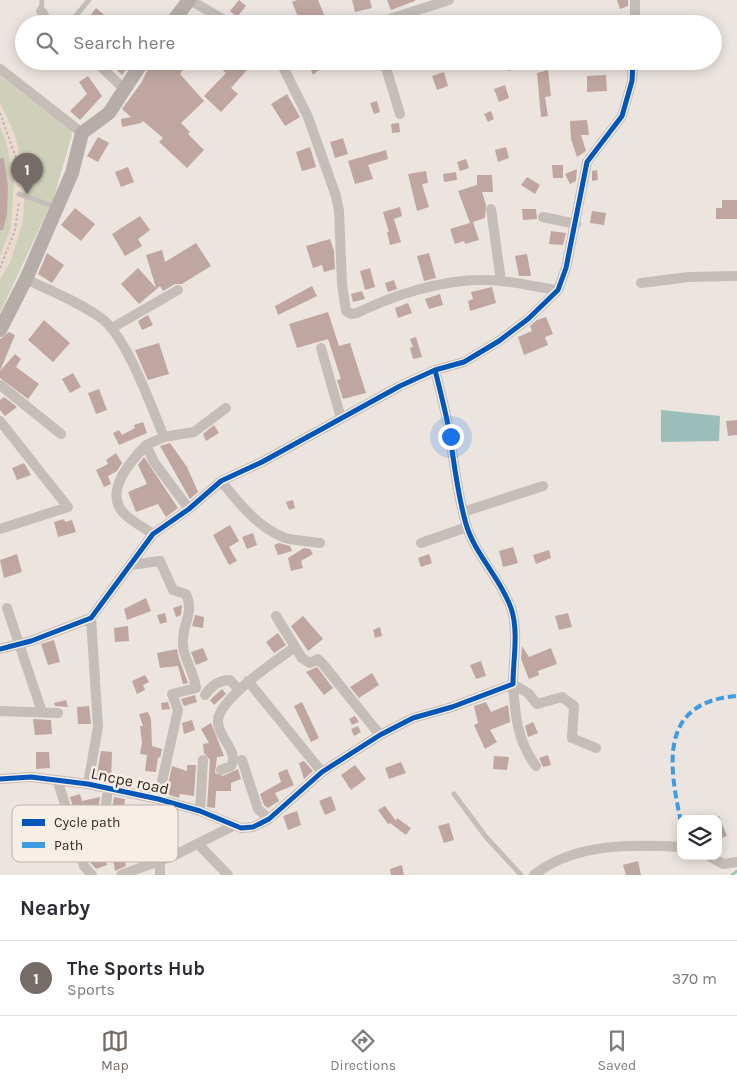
<!DOCTYPE html>
<style>
body{margin:0;font-family:Karla,sans-serif;background:#f7f7f7;color:#2b2b33}
.controls{position:absolute;right:15px;bottom:15px;display:grid;overflow:hidden;border-radius:10px;box-shadow:0 2px 12px #0003}
.controls button{width:45px;height:45px;display:grid;place-items:center;padding:0;border:0;border-bottom:1px solid #e1e1e2;background:#fff;color:#2b2b33;font:25px sans-serif}
.you{position:absolute;left:450px;top:436px;width:18px;height:18px;margin:-12px;border:4px solid #fff;border-radius:50%;background:#1a73e8;box-shadow:0 0 0 8px #1a73e833}
.badge{display:grid;place-items:center;width:32px;height:32px;border-radius:50%;background:#756b67;color:#fff;font-size:16px;font-weight:700}
.pin{position:absolute;translate:-50% -41px;filter:drop-shadow(0 1px 2px #0008)}
.pin::after{content:'';position:absolute;top:26px;width:18px;height:15px;background:inherit;clip-path:polygon(0 0,100% 0,50% 100%)}
.list{margin:0;padding:0;list-style:none}
h2{display:flex;justify-content:space-between;align-items:center;height:65px;margin:0;padding:0 20px;font-size:21px}
h2 small{font-size:16px;font-weight:400;color:#7c7c81}
.list li{display:grid;grid-template-columns:32px 1fr auto;gap:15px;align-items:center;box-sizing:border-box;height:75px;padding:0 20px;border-top:1px solid #e1e1e2}
.list b{display:block;font-size:19px;white-space:nowrap}
.list p{margin:0;font-size:16px;white-space:nowrap;color:#7c7c81}
.list em{font-size:16px;font-style:normal;color:#7c7c81}
.icon{flex:none;width:28px;height:28px;fill:none;stroke:currentColor;stroke-width:2;stroke-linecap:round;stroke-linejoin:round}
.map{position:relative;flex:none;width:737px;height:875px;overflow:hidden}
.search{position:absolute;background:#fff;box-shadow:0 2px 12px #0003;left:15px;right:15px;top:15px;height:55px;display:flex;align-items:center;gap:12px;box-sizing:border-box;padding:0 18px;border-radius:28px;color:#7c7c81;font-size:19px}
.sheet{height:140px;background:#fff}
nav{display:flex;justify-content:space-around;align-items:center;box-sizing:border-box;height:70px;border-top:1px solid #e1e1e2;background:#fff;font-size:14px;color:#7c7c81}
nav a{display:grid;justify-items:center;gap:2px}
nav .on{color:#756b67}
.map>svg:first-child{display:block}
.green{fill:#cfd0b9}
.plaza{fill:#eadbce}
.water{fill:#9cbeb9}
.lines{fill:none;stroke-linecap:round;stroke-linejoin:round}
.stream{stroke:#9cbeb9;stroke-width:2.5}
.building{fill:#bfa6a1}
.path{stroke:#bdb5b1;stroke-width:2;stroke-dasharray:2.5 2.5;stroke-linecap:butt}
.lane{stroke:#c5bdb8;stroke-width:5}
.street{stroke:#c5bdb8;stroke-width:10}
.secondary{stroke:#b6ada9;stroke-width:14}
.quiet{stroke:#3e9ce0;stroke-width:4;stroke-dasharray:8 4;stroke-linecap:butt}
.cycleway-casing{stroke:#f9eee6;stroke-width:8}
.cycleway{stroke:#0057b8;stroke-width:5}
.labels{text-anchor:middle;dominant-baseline:central;stroke-width:5;stroke-linejoin:round;paint-order:stroke}
.street-label{font-size:16px;fill:#352a27;stroke:#f9eee6}
.key{fill:#f9eee6;stroke:#beb3ad;stroke-width:1}
.key-label{font-size:14px;fill:#352a27}
</style>
<div class="map">
<svg width="737" height="875" viewBox="0 0 737 875">
<rect width="100%" height="100%" fill="#ece4df"/>
<path class="green" d="M 0,76 L 71,130 L 72,135 L 54,197 L 0,313 Z"/>
<path class="plaza" d="M 0,103 L 15,135 L 25,179 L 23,221 L 10,263 L 0,279 L 0,256 L 11,227 L 14,180 L 6,141 L 0,127 Z"/>
<path class="water" d="M 661,410 L 720,416 L 719,441 L 661,442 Z"/>
<g class="lines">
<path class="stream" d="M 732,875 L 737,871"/>
</g>
<path class="building" d="M 239,0 L 246,6 L 237,17 L 230,11 Z
M 297,0 L 318,0 L 328,24 L 301,24 L 292,2 Z
M 352,0 L 370,0 L 372,8 L 355,12 Z
M 387,0 L 415,0 L 415,1 L 391,10 Z
M 617,0 L 628,0 L 628,6 L 620,9 Z
M 96,8 L 109,19 L 105,24 L 84,24 Z
M 283,15 L 288,24 L 270,24 Z
M 108,61 L 132,61 L 122,75 Z
M 152,61 L 189,61 L 180,74 L 204,101 L 181,123 L 190,132 L 188,134 L 204,150 L 187,168 L 159,142 L 163,138 L 143,121 L 141,123 L 122,127 L 121,119 L 131,117 L 122,109 L 141,83 Z
M 213,61 L 255,61 L 231,88 L 238,94 L 221,112 L 204,96 L 226,73 Z
M 307,61 L 322,61 L 321,68 L 313,75 Z
M 357,61 L 377,61 L 377,62 L 360,69 Z
M 506,61 L 515,61 L 517,68 L 508,71 Z
M 548,70 L 551,96 L 545,97 L 548,116 L 541,117 L 537,73 Z
M 444,72 L 448,86 L 437,90 L 432,76 Z
M 606,75 L 607,91 L 587,92 L 587,76 Z
M 88,76 L 102,96 L 80,120 L 70,111 L 87,94 L 79,82 Z
M 505,85 L 509,98 L 499,102 L 494,89 Z
M 287,94 L 300,117 L 285,126 L 271,104 Z
M 377,101 L 380,112 L 374,114 L 370,103 Z
M 491,111 L 494,119 L 488,122 L 484,114 Z
M 587,120 L 589,135 L 581,135 L 586,151 L 577,157 L 571,139 L 570,121 Z
M 399,123 L 400,132 L 392,133 L 391,124 Z
M 98,137 L 109,143 L 98,162 L 87,156 Z
M 343,138 L 348,154 L 335,158 L 330,142 Z
M 310,147 L 316,167 L 302,171 L 296,152 Z
M 506,147 L 509,158 L 498,162 L 495,150 Z
M 386,150 L 388,159 L 368,165 L 373,179 L 355,184 L 348,161 Z
M 0,158 L 4,158 L 8,187 L 7,214 L 3,230 L 0,230 Z
M 466,159 L 469,168 L 460,171 L 457,162 Z
M 552,165 L 563,165 L 563,178 L 553,178 Z
M 128,167 L 134,182 L 121,187 L 115,172 Z
M 577,169 L 576,181 L 570,184 L 565,174 Z
M 597,170 L 598,180 L 592,181 L 592,171 Z
M 426,171 L 428,183 L 422,184 L 429,207 L 417,211 L 408,174 Z
M 456,172 L 457,180 L 444,182 L 443,174 Z
M 477,175 L 492,175 L 493,192 L 482,192 L 486,205 L 485,218 L 470,223 L 458,191 L 477,185 Z
M 527,177 L 540,185 L 535,194 L 521,185 Z
M 722,200 L 737,200 L 737,219 L 716,219 L 716,208 L 722,208 Z
M 400,207 L 402,216 L 394,219 L 401,242 L 390,245 L 387,232 L 389,232 L 383,212 Z
M 75,208 L 95,224 L 81,241 L 61,225 Z
M 522,209 L 536,209 L 537,219 L 523,220 Z
M 592,211 L 606,213 L 604,225 L 590,223 Z
M 140,216 L 150,230 L 138,239 L 142,246 L 125,256 L 112,234 Z
M 473,222 L 479,240 L 465,244 L 464,241 L 455,244 L 450,229 Z
M 551,231 L 566,233 L 563,245 L 549,244 Z
M 330,239 L 334,251 L 335,269 L 324,272 L 322,265 L 313,268 L 306,246 Z
M 196,243 L 211,266 L 182,284 L 175,284 L 163,291 L 160,286 L 139,304 L 121,284 L 138,268 L 156,288 L 146,255 L 162,250 L 165,262 Z
M 47,253 L 64,265 L 52,283 L 38,274 Z
M 429,253 L 436,278 L 424,281 L 417,256 Z
M 527,254 L 531,276 L 519,276 L 515,256 Z
M 370,268 L 375,287 L 365,290 L 360,271 Z
M 394,280 L 397,289 L 388,292 L 385,283 Z
M 312,286 L 317,296 L 278,315 L 275,306 Z
M 492,287 L 496,303 L 470,311 L 468,301 L 473,299 L 471,292 Z
M 362,291 L 365,299 L 353,302 L 351,294 Z
M 440,294 L 443,305 L 429,309 L 425,299 Z
M 408,303 L 412,313 L 398,318 L 395,308 Z
M 328,312 L 339,346 L 350,343 L 366,393 L 343,399 L 337,380 L 341,379 L 328,339 L 297,348 L 289,324 Z
M 148,315 L 153,325 L 142,330 L 138,321 Z
M 546,317 L 553,334 L 545,337 L 548,345 L 524,355 L 518,337 L 532,331 L 530,326 L 537,320 Z
M 44,320 L 70,343 L 53,362 L 28,340 Z
M 9,332 L 15,335 L 0,371 L 15,354 L 21,359 L 16,367 L 39,384 L 28,399 L 0,378 L 0,339 Z
M 416,337 L 422,357 L 413,359 L 410,348 L 413,347 L 410,339 Z
M 159,343 L 169,374 L 148,380 L 135,350 Z
M 73,373 L 81,387 L 70,393 L 62,379 Z
M 99,389 L 107,410 L 96,414 L 88,393 Z
M 4,397 L 17,407 L 5,416 L 0,410 L 0,400 Z
M 737,420 L 737,435 L 728,436 L 726,421 Z
M 143,422 L 147,433 L 119,445 L 113,433 L 119,430 L 122,435 L 135,428 L 134,425 Z
M 214,425 L 219,433 L 206,441 L 203,434 Z
M 170,443 L 187,467 L 198,492 L 190,499 L 160,446 Z
M 116,453 L 122,463 L 117,471 L 108,476 L 111,484 L 104,487 L 96,470 L 108,464 L 106,460 Z
M 144,457 L 178,508 L 166,517 L 158,504 L 136,512 L 128,492 L 147,484 L 138,465 Z
M 24,463 L 31,475 L 17,480 L 12,468 Z
M 293,500 L 295,508 L 289,510 L 286,502 Z
M 64,519 L 65,522 L 72,520 L 76,532 L 58,537 L 54,522 Z
M 230,525 L 239,541 L 229,547 L 237,561 L 229,565 L 213,535 Z
M 253,533 L 257,545 L 247,549 L 242,537 Z
M 279,543 L 290,546 L 292,551 L 278,555 L 274,545 Z
M 513,547 L 518,563 L 503,567 L 499,551 Z
M 304,548 L 310,549 L 313,554 L 301,561 L 303,568 L 291,571 L 288,558 Z
M 549,550 L 551,558 L 536,564 L 533,555 Z
M 17,554 L 22,572 L 4,578 L 0,560 Z
M 429,554 L 432,563 L 421,567 L 418,558 Z
M 146,598 L 151,611 L 127,620 L 124,609 Z
M 182,605 L 181,615 L 176,617 L 173,608 Z
M 165,613 L 167,622 L 160,624 L 157,615 Z
M 568,613 L 572,627 L 559,630 L 555,616 Z
M 195,615 L 204,617 L 203,628 L 192,626 Z
M 303,616 L 323,639 L 308,651 L 291,626 Z
M 128,626 L 129,641 L 115,642 L 114,628 Z
M 380,627 L 382,636 L 375,638 L 373,630 Z
M 278,633 L 286,645 L 274,653 L 266,642 Z
M 54,640 L 60,662 L 48,665 L 41,644 Z
M 522,646 L 529,657 L 551,648 L 557,664 L 538,671 L 539,675 L 529,679 L 521,659 Z
M 203,648 L 208,660 L 196,665 L 191,652 Z
M 177,649 L 179,659 L 188,683 L 183,684 L 178,666 L 160,668 L 157,653 Z
M 481,661 L 486,676 L 476,679 L 470,665 Z
M 317,667 L 333,688 L 324,695 L 306,672 Z
M 372,673 L 379,685 L 359,698 L 350,687 Z
M 145,675 L 149,682 L 143,685 L 145,690 L 137,694 L 132,681 Z
M 222,689 L 226,694 L 214,705 L 210,700 Z
M 195,695 L 197,702 L 184,706 L 181,699 Z
M 66,700 L 68,707 L 55,706 L 54,703 Z
M 168,702 L 170,709 L 162,710 L 161,703 Z
M 302,702 L 319,738 L 311,742 L 294,706 Z
M 486,702 L 491,712 L 508,705 L 510,722 L 490,730 L 497,742 L 485,749 L 474,725 L 478,723 L 474,706 Z
M 89,706 L 91,724 L 78,724 L 77,707 Z
M 148,712 L 151,719 L 152,746 L 162,749 L 160,758 L 158,757 L 156,772 L 145,771 L 147,755 L 140,754 L 142,743 L 140,726 L 143,726 L 139,714 Z
M 355,716 L 359,722 L 352,725 L 349,719 Z
M 33,719 L 51,720 L 52,734 L 35,735 Z
M 192,720 L 195,730 L 184,734 L 182,723 Z
M 533,722 L 538,733 L 528,737 L 525,726 Z
M 211,723 L 224,756 L 217,757 L 215,773 L 223,776 L 238,769 L 241,779 L 231,783 L 231,791 L 216,791 L 215,808 L 207,807 L 210,760 L 204,753 L 203,744 L 209,743 L 201,729 Z
M 358,726 L 361,732 L 354,736 L 351,729 Z
M 101,751 L 112,752 L 111,782 L 96,779 Z
M 36,752 L 49,752 L 50,768 L 36,769 Z
M 548,755 L 551,765 L 543,767 L 539,758 Z
M 494,756 L 509,757 L 507,770 L 493,769 Z
M 304,761 L 313,771 L 304,779 L 299,763 Z
M 401,762 L 406,773 L 389,779 L 385,768 Z
M 187,765 L 196,765 L 194,796 L 180,794 L 179,798 L 166,794 L 172,766 L 187,771 Z
M 355,765 L 366,779 L 351,790 L 341,775 Z
M 287,769 L 294,785 L 275,793 L 279,801 L 268,808 L 264,805 L 260,794 L 281,782 L 278,773 Z
M 80,794 L 82,801 L 100,797 L 98,811 L 90,813 L 107,865 L 96,869 L 90,862 L 98,859 L 91,837 L 87,838 L 86,835 L 82,836 L 70,797 Z
M 331,796 L 336,810 L 325,815 L 319,801 Z
M 114,797 L 125,799 L 122,824 L 127,823 L 133,847 L 122,851 L 126,866 L 115,871 L 112,852 L 116,850 L 118,844 L 111,818 Z
M 385,806 L 396,821 L 397,818 L 411,828 L 406,835 L 390,823 L 388,824 L 378,810 Z
M 297,811 L 301,825 L 288,830 L 283,816 Z
M 719,816 L 727,836 L 718,839 L 718,816 Z
M 449,823 L 454,840 L 444,843 L 438,826 Z
M 638,861 L 641,875 L 626,875 L 623,865 Z
M 402,865 L 404,875 L 391,875 L 390,869 Z"/>
<g class="lines">
<path class="path" d="M 0,113 L 16,158 L 19,186
M 0,268 L 15,230 L 19,201"/>
<path class="lane" d="M 41,11 L 42,0
M 69,24 L 89,0
M 19,194 L 56,207
M 454,794 L 486,837 L 521,875"/>
<path class="street" d="M 190,0 L 231,24
M 41,11 L 50,24
M 374,24 L 449,0
M 635,24 L 635,0
M 95,61 L 123,88
M 280,61 L 308,117 L 336,196 L 339,211 L 342,284 L 346,311 L 351,314 L 357,313 C 394,295 440,280 482,280 C 507,279 533,287 558,290
M 384,61 L 400,114
M 0,69 L 82,133
M 491,209 L 501,281
M 543,217 L 576,224
M 26,279 C 51,291 79,302 101,318 C 127,337 151,406 164,437 L 146,445 L 154,462 L 189,509
M 641,283 L 688,277 L 737,276
M 112,328 L 178,290
M 321,348 L 341,418
M 0,385 L 61,434
M 0,421 L 68,507 L 0,529
M 164,437 L 194,432 L 226,408
M 146,445 C 132,460 106,488 121,510 C 128,520 143,527 153,534
M 221,481 C 239,503 257,527 285,538 C 296,541 309,541 320,543
M 463,512 L 543,486
M 421,543 L 467,527
M 130,565 L 160,561 L 173,590 L 186,594 C 194,613 184,620 183,639 C 181,655 194,671 196,688 L 172,694 L 178,710 L 158,799
M 7,608 L 42,712
M 276,616 L 302,658 L 310,663 L 318,659 L 322,663 L 380,735
M 0,649 L 31,641 L 91,618 L 153,534 L 189,509 L 221,481 L 262,462 L 400,386 L 435,370 L 464,362 L 499,341 L 528,319 L 558,290 L 566,268 L 587,162 L 622,116 L 632,81 L 633,61
M 248,681 L 322,772
M 513,684 L 528,693 L 537,704 L 562,697 L 574,706 L 572,738 L 596,748
M 513,684 C 515,714 517,741 536,766
M 205,695 C 211,686 220,680 230,680 L 239,690
M 0,711 L 58,713
M 242,760 L 258,809 L 269,819
M 221,770 L 231,766 C 240,751 216,736 218,720 C 220,698 277,660 295,647
M 0,779 L 31,777 L 88,784 L 158,799 L 200,811 L 241,828 L 253,827 L 269,819 L 322,772 L 380,735 L 413,718 L 452,707 L 513,684 C 513,660 519,631 511,608 C 500,577 475,555 466,524 C 457,493 454,461 449,430 C 445,409 440,390 435,370
M 58,782 L 84,866 L 92,875
M 88,784 L 98,727 L 91,618
M 108,789 L 104,818 L 111,845
M 200,811 L 203,760
M 198,844 L 228,875
M 709,856 L 723,864 L 737,862
M 121,875 L 175,855 L 233,826
M 160,875 L 160,861
M 534,875 C 574,843 632,844 681,847"/>
<path class="secondary" d="M 171,24 L 189,0
M 0,330 L 26,279 L 72,173 L 82,133 L 109,113 L 143,61"/>
<path class="quiet" d="M 681,822 C 669,766 658,702 737,696"/>
<defs>
<path id="cycleway" d="M 0,649 L 31,641 L 91,618 L 153,534 L 189,509 L 221,481 L 262,462 L 400,386 L 435,370 L 464,362 L 499,341 L 528,319 L 558,290 L 566,268 L 587,162 L 622,116 L 632,81 L 633,61
M 0,779 L 31,777 L 88,784 L 158,799 L 200,811 L 241,828 L 253,827 L 269,819 L 322,772 L 380,735 L 413,718 L 452,707 L 513,684 C 513,660 519,631 511,608 C 500,577 475,555 466,524 C 457,493 454,461 449,430 C 445,409 440,390 435,370"/>
</defs>
<use href="#cycleway" class="cycleway-casing"/>
<use href="#cycleway" class="cycleway"/>
</g>
<g class="labels">
<g class="street-label">
<text transform="translate(130 781) rotate(12)">Lncpe road</text>
</g>
</g>
<rect x="12" y="805" width="166" height="57" rx="8" class="key"/>
<rect x="22" y="819" width="23" height="7" fill="#0057b8"/>
<rect x="22" y="842" width="23" height="6" fill="#3e9ce0"/>
<g class="key-label">
<text x="54" y="827">Cycle path</text>
<text x="54" y="850">Path</text>
</g>
</svg>
<div class="controls">
<button><svg class="icon" aria-label="layers" viewBox="0 0 24 24"><path d="M12 4l9 5-9 5-9-5zM3 14l9 5 9-5"/></svg></button>
</div>
<div class="you"></div>
<div class="pin badge" style="left:27px;top:194px">1</div>
<div class="search"><svg class="icon" aria-label="search" viewBox="0 0 24 24"><circle cx="10" cy="10" r="6"/><path d="M15 15l6 6"/></svg>Search here</div>
</div>
<section class="sheet">
<h2>Nearby<small></small></h2>
<ul class="list">
<li><span class="badge">1</span><div><b>The Sports Hub</b><p>Sports</p></div><em>370 m</em></li>
</ul>
</section>
<nav>
<a class="on"><svg class="icon" aria-label="map" viewBox="0 0 24 24"><path d="M3 6l6-2 6 2 6-2v14l-6 2-6-2-6 2zM9 4v14M15 6v14"/></svg>Map</a>
<a><svg class="icon" aria-label="directions" viewBox="0 0 24 24"><path d="M12 3l9 9-9 9-9-9zM9 14v-3h6M13 9l2 2-2 2"/></svg>Directions</a>
<a><svg class="icon" aria-label="saved" viewBox="0 0 24 24"><path d="M7 4h10v16l-5-4-5 4z"/></svg>Saved</a>
</nav>
